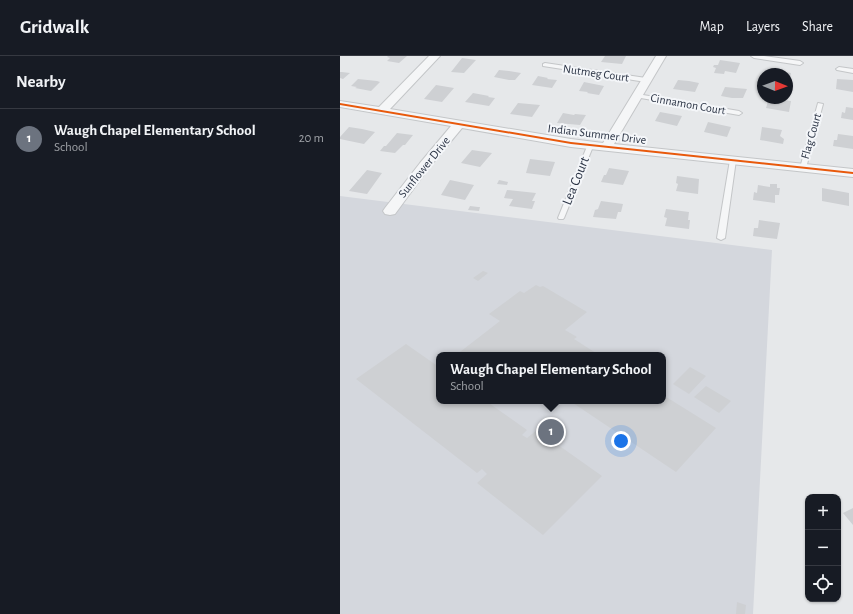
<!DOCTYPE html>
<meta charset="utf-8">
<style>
body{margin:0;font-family:"Alegreya Sans",sans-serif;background:#20242c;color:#f1f3f6}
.controls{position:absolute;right:12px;bottom:12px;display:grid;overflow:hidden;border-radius:8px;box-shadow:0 1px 3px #0004}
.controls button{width:36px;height:36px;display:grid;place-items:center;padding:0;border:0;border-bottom:1px solid #363941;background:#171b24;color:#f1f3f6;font:20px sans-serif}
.compass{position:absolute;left:417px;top:12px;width:36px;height:36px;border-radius:50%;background:#171b24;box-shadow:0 1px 3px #0004;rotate:91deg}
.you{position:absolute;left:281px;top:385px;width:14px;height:14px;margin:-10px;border:3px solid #fff;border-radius:50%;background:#1a73e8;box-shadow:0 0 0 6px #1a73e833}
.badge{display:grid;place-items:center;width:26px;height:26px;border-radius:50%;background:#6c737f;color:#fff;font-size:13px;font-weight:700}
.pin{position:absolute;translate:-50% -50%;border:2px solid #fff;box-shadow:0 1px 4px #0006}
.popup{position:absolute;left:96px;top:296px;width:230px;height:52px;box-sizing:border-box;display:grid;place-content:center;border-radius:8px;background:#171b24;filter:drop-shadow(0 1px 3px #0005);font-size:13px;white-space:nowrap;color:#9ea1a6}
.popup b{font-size:15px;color:#f1f3f6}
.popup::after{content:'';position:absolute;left:50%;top:100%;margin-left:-8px;border:8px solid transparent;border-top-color:#171b24}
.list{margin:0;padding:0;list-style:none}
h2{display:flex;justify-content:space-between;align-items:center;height:52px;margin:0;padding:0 16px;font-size:17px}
h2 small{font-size:13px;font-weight:400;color:#9ea1a6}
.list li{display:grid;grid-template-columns:26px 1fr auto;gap:12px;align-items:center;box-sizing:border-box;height:60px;padding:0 16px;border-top:1px solid #363941}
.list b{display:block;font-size:15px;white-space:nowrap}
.list p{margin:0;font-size:13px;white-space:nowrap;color:#9ea1a6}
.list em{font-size:13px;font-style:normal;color:#9ea1a6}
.icon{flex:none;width:22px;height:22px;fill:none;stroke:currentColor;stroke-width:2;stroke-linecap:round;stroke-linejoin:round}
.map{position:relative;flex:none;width:513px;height:558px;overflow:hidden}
header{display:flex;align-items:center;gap:24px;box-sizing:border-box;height:56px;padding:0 20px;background:#171b24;border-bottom:1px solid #363941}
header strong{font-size:19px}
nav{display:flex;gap:22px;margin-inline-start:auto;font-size:14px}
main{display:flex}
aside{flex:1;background:#171b24}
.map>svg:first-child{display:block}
.built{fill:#d4d7dd;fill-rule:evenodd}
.building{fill:#ced0d3}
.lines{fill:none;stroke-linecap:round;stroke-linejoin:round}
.lane-casing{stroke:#c4c6c8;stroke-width:2}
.street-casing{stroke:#c4c6c8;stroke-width:2}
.lane{fill:#f5f6f7;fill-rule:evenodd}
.street{fill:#f5f6f7;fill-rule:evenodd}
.cycleway-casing{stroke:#f4f6f9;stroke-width:3}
.cycleway{fill:#e8590c;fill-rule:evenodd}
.labels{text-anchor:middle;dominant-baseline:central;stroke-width:4;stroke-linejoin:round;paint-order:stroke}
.far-street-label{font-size:12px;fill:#2b3445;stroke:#f4f6f9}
.street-label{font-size:14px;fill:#2b3445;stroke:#f4f6f9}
</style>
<header>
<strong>Gridwalk</strong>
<nav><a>Map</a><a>Layers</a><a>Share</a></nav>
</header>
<main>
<aside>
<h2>Nearby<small></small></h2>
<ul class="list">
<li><span class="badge">1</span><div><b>Waugh Chapel Elementary School</b><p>School</p></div><em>20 m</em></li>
</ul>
</aside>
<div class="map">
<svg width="513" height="558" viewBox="0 0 513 558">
<rect width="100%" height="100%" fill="#e6e8ea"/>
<path class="built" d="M 0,140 L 432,194 L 413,558 L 0,558 ZM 99,299 L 323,299 L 323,345 L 99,345 Z"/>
<path class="building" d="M 48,0 L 67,0 L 59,7 L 47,5 L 50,2 L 47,1 Z
M 265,0 L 286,0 L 282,8 L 261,6 Z
M 122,2 L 136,4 L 124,17 L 111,16 Z
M 380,4 L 400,7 L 396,17 L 385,15 L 384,18 L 374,17 L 376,12 L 373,11 L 374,9 L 378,9 Z
M 430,13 L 451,17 L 449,27 L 447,27 L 447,18 L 428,18 Z
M 159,14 L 169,15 L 181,17 L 175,24 L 169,24 L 154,21 Z
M 0,16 L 2,16 L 10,17 L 3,23 L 0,22 Z
M 198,20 L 208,22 L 207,23 L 217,24 L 212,32 L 192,29 Z
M 18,23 L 37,25 L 40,26 L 31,35 L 15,32 L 17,31 L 11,30 Z
M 497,23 L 513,24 L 513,36 L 496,33 Z
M 338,24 L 349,25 L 359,27 L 355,36 L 333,33 Z
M 244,26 L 264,30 L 259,39 L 247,37 L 248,36 L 239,35 Z
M 96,29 L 114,32 L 102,46 L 84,43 Z
M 385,31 L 407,33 L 403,42 L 392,42 L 381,40 Z
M 133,37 L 149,40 L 148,41 L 155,42 L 149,50 L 125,46 Z
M 429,42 L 451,45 L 449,56 L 426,52 Z
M 178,47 L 200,49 L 192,61 L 170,58 Z
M 506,51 L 513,52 L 513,64 L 501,62 L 502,56 L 505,57 Z
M 320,56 L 342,60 L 337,70 L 315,65 Z
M 223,57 L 234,59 L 235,58 L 246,59 L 240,69 L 217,67 Z
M 368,66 L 391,71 L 387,81 L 364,76 Z
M 9,71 L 22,73 L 35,76 L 24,88 L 0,83 L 0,81 Z
M 422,71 L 442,74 L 440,80 L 444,83 L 443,88 L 420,84 Z
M 57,77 L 73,79 L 65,89 L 63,89 L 55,97 L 40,95 L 44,90 L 46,90 Z
M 498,78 L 513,80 L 513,93 L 493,90 L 494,84 L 497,84 Z
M 132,94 L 152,97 L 140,111 L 121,107 Z
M 190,103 L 215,106 L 210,120 L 186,117 Z
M 269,112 L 289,115 L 283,129 L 261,126 L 264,119 L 266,119 Z
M 27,114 L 42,117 L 27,138 L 9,135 Z
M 337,120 L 359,123 L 358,138 L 336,135 L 338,128 L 336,127 Z
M 110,124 L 134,129 L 125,144 L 101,139 Z
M 159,124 L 168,126 L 167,129 L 157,128 Z
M 430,128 L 437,128 L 437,132 L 440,132 L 439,139 L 435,139 L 435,147 L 413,144 L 414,136 L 417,137 L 418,129 L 430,131 Z
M 482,132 L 509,137 L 509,150 L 482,145 Z
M 167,134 L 196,137 L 192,145 L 195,145 L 192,153 L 169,150 L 173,143 L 164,142 Z
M 261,145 L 283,148 L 281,156 L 278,156 L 276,163 L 253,161 L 255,154 L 258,153 Z
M 130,150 L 138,151 L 140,151 L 139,155 L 128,154 Z
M 326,153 L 349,156 L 348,164 L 350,164 L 349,173 L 325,170 L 327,162 L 324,161 Z
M 419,164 L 440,167 L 437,183 L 413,180 L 414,172 L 418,172 Z
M 143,215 L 148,217 L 138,225 L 133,222 Z
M 196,229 L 200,231 L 203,230 L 247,256 L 225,274 L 237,281 L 234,283 L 259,299 L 116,299 L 160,265 L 149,258 L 180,235 L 184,237 Z
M 66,288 L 99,311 L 99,345 L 146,345 L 187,374 L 182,379 L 187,382 L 197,374 L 262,420 L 203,479 L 137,427 L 147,418 L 142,413 L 137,417 L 16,323 Z
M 350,311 L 366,320 L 349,338 L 333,328 Z
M 366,330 L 391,345 L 379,357 L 354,341 Z
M 323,339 L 376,372 L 336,416 L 230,345 L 323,345 Z
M 513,452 L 513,469 L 503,457 Z
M 397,546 L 406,549 L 405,558 L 396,558 Z"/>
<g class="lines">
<defs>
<path id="lane" d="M 411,0 L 424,0 L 460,5 L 463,7 L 460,9 L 414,2 Z
M 205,7 L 306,22 L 309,24 L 306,26 L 203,10 L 203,8 Z
M 499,11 L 513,13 L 513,17 L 497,14 L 496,13 Z
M 297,38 L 399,55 L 402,57 L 399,59 L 295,41 L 295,39 Z
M 478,47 L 483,48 L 466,112 L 463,114 L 460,112 Z
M 251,86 L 254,88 L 224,162 L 223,163 L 219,163 L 218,162 L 248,88 Z
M 393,102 L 396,104 L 385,182 L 381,184 L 377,182 L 390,104 Z"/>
<path id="street" d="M 89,0 L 100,0 L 50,53 L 231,83 L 263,87 L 316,0 L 326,0 L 274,88 L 513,113 L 513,121 L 231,91 L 122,72 L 88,113 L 55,158 L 50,159 L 45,158 L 43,155 L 45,152 L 80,107 L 111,70 L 0,51 L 0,45 L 39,51 Z"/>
</defs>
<use href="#lane" class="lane-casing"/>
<use href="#street" class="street-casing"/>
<use href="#lane" class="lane"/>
<use href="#street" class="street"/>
<defs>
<path id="cycleway" d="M 0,47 L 231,86 L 513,116 L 513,118 L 231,88 L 0,49 Z"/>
</defs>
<use href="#cycleway" class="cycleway-casing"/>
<use href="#cycleway" class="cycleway"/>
</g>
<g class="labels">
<g class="far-street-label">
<text transform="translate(256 17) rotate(8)">Nutmeg Court</text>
<text transform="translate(348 48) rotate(10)">Cinnamon Court</text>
<text transform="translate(257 78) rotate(7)">Indian Summer Drive</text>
<text transform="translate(471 80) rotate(-74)">Flag Court</text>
<text transform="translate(84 111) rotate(-51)">Sunflower Drive</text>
</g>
<g class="street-label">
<text transform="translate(236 125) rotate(-68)">Lea Court</text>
</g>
</g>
</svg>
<div class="controls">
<button>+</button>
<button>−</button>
<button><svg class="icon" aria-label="locate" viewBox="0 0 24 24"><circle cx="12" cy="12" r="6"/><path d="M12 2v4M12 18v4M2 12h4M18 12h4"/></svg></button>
</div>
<svg class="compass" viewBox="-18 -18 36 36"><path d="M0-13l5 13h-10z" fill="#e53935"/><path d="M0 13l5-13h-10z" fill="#9ea1a6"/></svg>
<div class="you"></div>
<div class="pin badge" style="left:211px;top:376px">1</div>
<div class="popup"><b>Waugh Chapel Elementary School</b>School</div>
</div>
</main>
